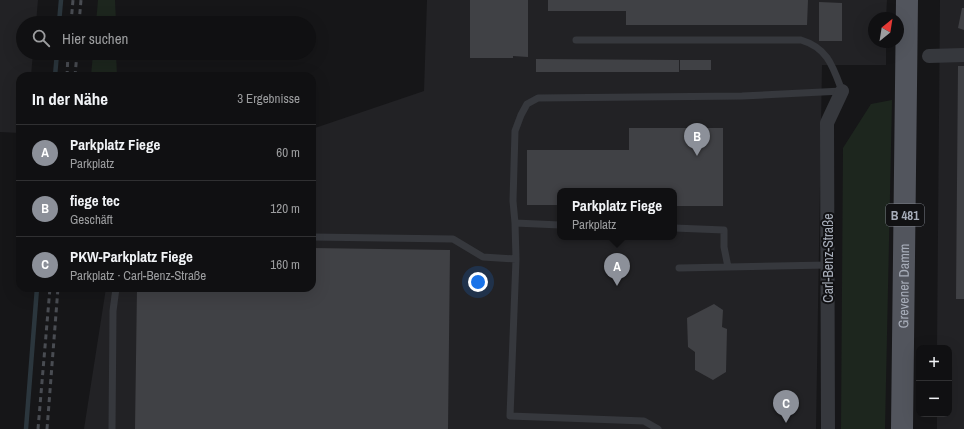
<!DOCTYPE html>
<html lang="de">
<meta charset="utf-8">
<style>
body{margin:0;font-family:"Archivo Narrow",sans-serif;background:#19191b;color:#f1f3f6}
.controls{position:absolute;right:12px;bottom:12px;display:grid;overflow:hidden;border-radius:8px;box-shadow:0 4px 16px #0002}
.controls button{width:36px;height:36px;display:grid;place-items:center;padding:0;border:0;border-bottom:1px solid #303032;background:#101012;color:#f1f3f6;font:20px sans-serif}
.compass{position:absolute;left:868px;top:12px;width:36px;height:36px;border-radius:50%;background:#101012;box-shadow:0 4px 16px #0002;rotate:30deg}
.you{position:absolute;left:478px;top:282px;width:14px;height:14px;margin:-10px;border:3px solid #fff;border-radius:50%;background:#1a73e8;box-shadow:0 0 0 6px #1a73e833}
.badge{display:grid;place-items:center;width:26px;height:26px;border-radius:50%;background:#8c9099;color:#fff;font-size:13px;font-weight:700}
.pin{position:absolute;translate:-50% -33px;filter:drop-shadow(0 1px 2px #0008)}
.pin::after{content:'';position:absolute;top:21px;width:14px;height:12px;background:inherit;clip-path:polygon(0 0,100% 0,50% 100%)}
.popup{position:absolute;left:557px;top:188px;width:120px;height:52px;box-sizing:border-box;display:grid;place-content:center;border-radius:8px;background:#101012;filter:drop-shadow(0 1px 3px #0005);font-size:13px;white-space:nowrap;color:#9c9d9f}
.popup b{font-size:15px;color:#f1f3f6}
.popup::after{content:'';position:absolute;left:50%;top:100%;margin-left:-8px;border:8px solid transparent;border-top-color:#101012}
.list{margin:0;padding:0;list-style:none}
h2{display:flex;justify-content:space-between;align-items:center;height:52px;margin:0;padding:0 16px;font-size:17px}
h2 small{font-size:13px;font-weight:400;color:#9c9d9f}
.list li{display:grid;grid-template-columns:26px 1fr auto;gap:12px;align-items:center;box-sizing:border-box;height:56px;padding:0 16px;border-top:1px solid #303032}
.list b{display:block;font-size:15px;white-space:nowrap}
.list p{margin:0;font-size:13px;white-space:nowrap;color:#9c9d9f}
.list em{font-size:13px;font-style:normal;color:#9c9d9f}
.icon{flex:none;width:22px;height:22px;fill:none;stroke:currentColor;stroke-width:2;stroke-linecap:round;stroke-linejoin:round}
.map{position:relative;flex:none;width:964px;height:429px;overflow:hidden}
.search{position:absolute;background:#101012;box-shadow:0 4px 16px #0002;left:16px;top:16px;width:300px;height:44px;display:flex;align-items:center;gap:10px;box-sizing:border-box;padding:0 14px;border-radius:22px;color:#9c9d9f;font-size:15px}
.panel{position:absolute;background:#101012;box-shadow:0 4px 16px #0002;left:16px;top:72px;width:300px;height:220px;border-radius:12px}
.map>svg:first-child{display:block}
.built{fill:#222225;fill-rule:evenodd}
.green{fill:#1d261e}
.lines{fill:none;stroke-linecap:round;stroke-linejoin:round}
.stream{stroke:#2b363d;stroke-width:4.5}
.building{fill:#404145}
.service{stroke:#36383d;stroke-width:7}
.minor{stroke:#36383d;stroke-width:14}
.primary{stroke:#52555d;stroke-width:22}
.rail{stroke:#494c52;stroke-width:3;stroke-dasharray:5 4;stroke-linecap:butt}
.labels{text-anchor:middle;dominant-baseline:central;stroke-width:4;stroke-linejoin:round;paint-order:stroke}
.shield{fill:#111113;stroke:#7a7e87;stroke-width:1}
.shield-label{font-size:13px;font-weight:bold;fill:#a7adb9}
.street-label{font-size:14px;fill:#a7adb9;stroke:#111113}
</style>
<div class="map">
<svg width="964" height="429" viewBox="0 0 964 429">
<rect width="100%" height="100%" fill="#161618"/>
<path class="built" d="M 0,0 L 38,0 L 36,23 L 23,23 L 23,53 L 33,53 L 31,76 L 20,76 L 20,133 L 0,132 Z
M 427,0 L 887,0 L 886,18 L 874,18 L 874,42 L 886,42 L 886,65 L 822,65 L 816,429 L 84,429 L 106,288 L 312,288 L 312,129 L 424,91 ZM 560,191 L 674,191 L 674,237 L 560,237 Z
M 940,0 L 964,0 L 964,429 L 937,429 L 937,414 L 949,414 L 949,348 L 937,348 Z"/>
<path class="green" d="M 98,0 L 115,0 L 116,23 L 96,23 Z
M 93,53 L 116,53 L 117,76 L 91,76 Z
M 892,100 L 885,429 L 841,429 L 843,148 L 871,104 Z"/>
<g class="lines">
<path class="stream" d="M 59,23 L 61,0
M 55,76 L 57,53
M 26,429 L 37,288"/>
</g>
<path class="building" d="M 470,0 L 528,0 L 528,57 L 513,56 L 513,58 L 470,58 Z
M 548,0 L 808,0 L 807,25 L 626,25 L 626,11 L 548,11 Z
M 819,2 L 842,3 L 842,41 L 819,41 Z
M 962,8 L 964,8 L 964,30 L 958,28 Z
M 536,59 L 679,60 L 679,72 L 536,72 Z
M 680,60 L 711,60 L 711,70 L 680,70 Z
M 958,66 L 964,66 L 964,299 L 956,299 Z
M 629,128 L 723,128 L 723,206 L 674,206 L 674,191 L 560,191 L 560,205 L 527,205 L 527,150 L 629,150 Z
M 312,248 L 450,250 L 448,429 L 135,429 L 137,288 L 312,288 Z
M 714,304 L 723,310 L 722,327 L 727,329 L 726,372 L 713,380 L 695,370 L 695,352 L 688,347 L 687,318 Z"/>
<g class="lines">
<path class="service" d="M 515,223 L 516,259 L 510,416 L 644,421 L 658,429
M 560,225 L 515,223 L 513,201 L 515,131 L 521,115 L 527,104 L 538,98 L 742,96 L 842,91 C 833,67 828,48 801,40 L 576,40
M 674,228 L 724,230 L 724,247 L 728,267
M 312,237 L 453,239 L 483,257 L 516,259
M 679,268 L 828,265
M 112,429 L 113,311 L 116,288"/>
<path class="minor" d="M 929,56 L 964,55
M 828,429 L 827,123 L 842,91"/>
<path class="primary" id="s1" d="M 902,429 L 907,0"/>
<path class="rail" d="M 71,23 L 73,0
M 79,23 L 81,0
M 67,76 L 68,53
M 75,76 L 77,53
M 38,429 L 50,288
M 47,429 L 58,288"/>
</g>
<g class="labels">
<rect class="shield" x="886" y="204" width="38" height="22" rx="3"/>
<g class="shield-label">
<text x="905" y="215">B 481</text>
</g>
<g class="street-label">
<text transform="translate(828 258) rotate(-90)">Carl-Benz-Straße</text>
<text stroke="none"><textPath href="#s1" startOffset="143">Grevener Damm</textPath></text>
</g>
</g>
</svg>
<div class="controls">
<button>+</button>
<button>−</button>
</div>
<svg class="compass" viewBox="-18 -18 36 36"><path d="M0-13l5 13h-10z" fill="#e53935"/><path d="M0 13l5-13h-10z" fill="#9c9d9f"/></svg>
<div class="you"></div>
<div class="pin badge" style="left:617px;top:286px">A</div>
<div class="popup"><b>Parkplatz Fiege</b>Parkplatz</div>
<div class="pin badge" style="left:697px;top:156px">B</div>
<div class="pin badge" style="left:786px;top:423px">C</div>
<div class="search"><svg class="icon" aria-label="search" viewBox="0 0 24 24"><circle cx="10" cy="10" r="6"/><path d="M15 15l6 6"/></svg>Hier suchen</div>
<section class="panel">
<h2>In der Nähe<small>3 Ergebnisse</small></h2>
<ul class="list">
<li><span class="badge">A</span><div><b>Parkplatz Fiege</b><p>Parkplatz</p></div><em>60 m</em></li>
<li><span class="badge">B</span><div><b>fiege tec</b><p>Geschäft</p></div><em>120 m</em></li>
<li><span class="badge">C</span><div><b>PKW-Parkplatz Fiege</b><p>Parkplatz · Carl-Benz-Straße</p></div><em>160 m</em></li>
</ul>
</section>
</div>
